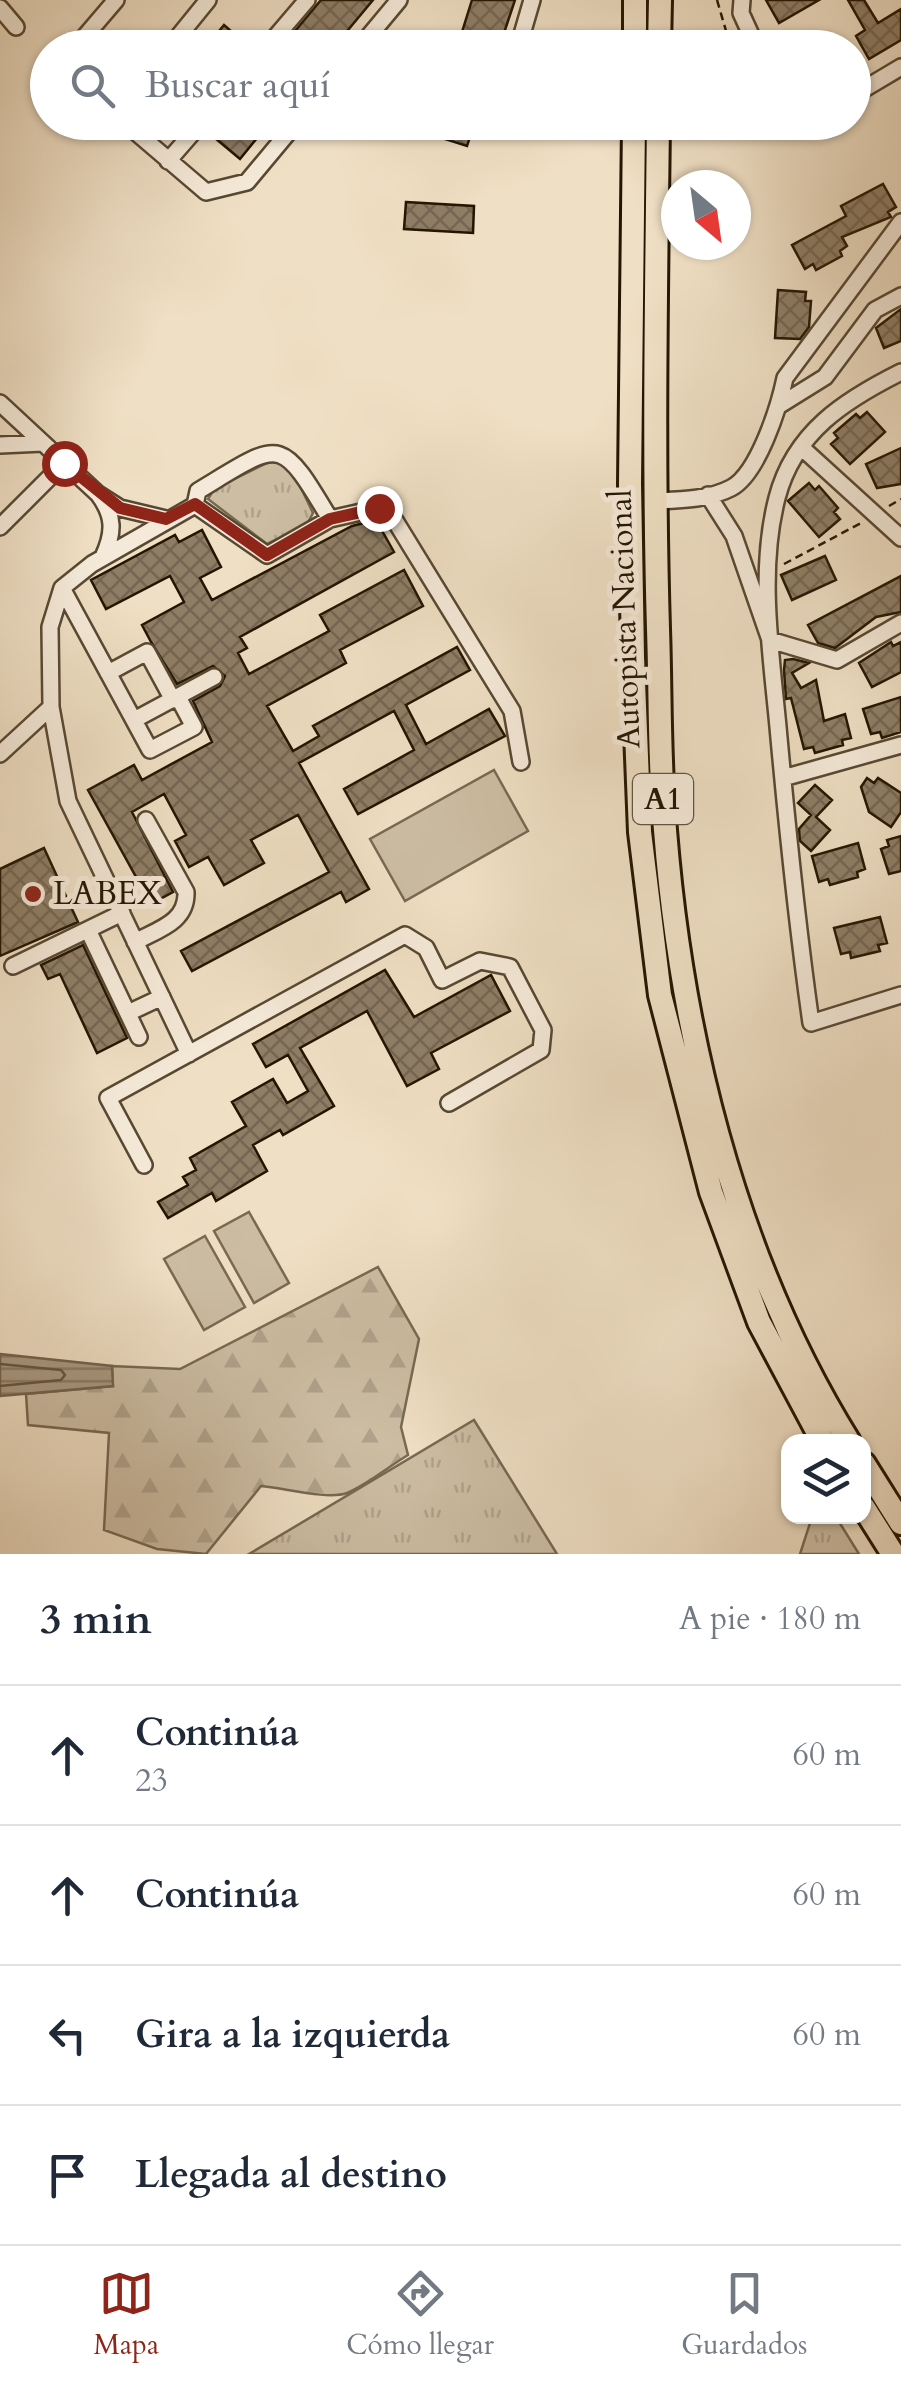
<!DOCTYPE html>
<html lang="es">
<meta charset="utf-8">
<style>
body{margin:0;font-family:Cardo,serif;background:#f2f2f3;color:#1f2937}
.controls{position:absolute;right:30px;bottom:30px;display:grid;overflow:hidden;border-radius:20px;box-shadow:0 2px 8px #0004}
.controls button{width:90px;height:90px;display:grid;place-items:center;padding:0;border:0;border-bottom:2px solid #e0e1e3;background:#fff;color:#1f2937;font:50px sans-serif}
.compass{position:absolute;left:661px;top:170px;width:90px;height:90px;border-radius:50%;background:#fff;box-shadow:0 2px 8px #0004;rotate:151deg}
.stop{position:absolute;width:30px;height:30px;margin:-22px;border:8px solid #8f2418;border-radius:50%;background:#fff}
.stop.end{background:#8f2418;border-color:#fff;box-shadow:0 2px 10px #0008}
.list{margin:0;padding:0;list-style:none}
h2{display:flex;justify-content:space-between;align-items:center;height:130px;margin:0;padding:0 40px;font-size:42px}
h2 small{font-size:32px;font-weight:400;color:#747a83}
.list li{display:grid;grid-template-columns:65px 1fr auto;gap:30px;align-items:center;box-sizing:border-box;height:140px;padding:0 40px;border-top:2px solid #e0e1e3}
.list b{display:block;font-size:38px;white-space:nowrap}
.list p{margin:0;font-size:32px;white-space:nowrap;color:#747a83}
.list em{font-size:32px;font-style:normal;color:#747a83}
.icon{flex:none;width:55px;height:55px;fill:none;stroke:currentColor;stroke-width:2;stroke-linecap:round;stroke-linejoin:round}
.map{position:relative;flex:none;width:901px;height:1554px;overflow:hidden}
.search{position:absolute;background:#fff;box-shadow:0 2px 8px #0004;left:30px;right:30px;top:30px;height:110px;display:flex;align-items:center;gap:25px;box-sizing:border-box;padding:0 35px;border-radius:55px;color:#747a83;font-size:38px}
.sheet{height:690px;background:#fff}
nav{display:flex;justify-content:space-around;align-items:center;box-sizing:border-box;height:140px;border-top:2px solid #e0e1e3;background:#fff;font-size:28px;color:#747a83}
nav a{display:grid;justify-items:center;gap:5px}
nav .on{color:#8f2418}
.map>svg:first-child{display:block}
.grass{fill:url(#grass-tufts);stroke:#786952;stroke-width:2.5}
.forest{fill:url(#forest-firs);stroke:#786952;stroke-width:2.5}
.pitch{fill:#ccbda3;stroke:#786952;stroke-width:2.5}
.water{fill:url(#water-rules);stroke:#74654e;stroke-width:2.5}
.lines{fill:none;stroke-linecap:round;stroke-linejoin:round}
.shore{stroke:#675842;stroke-width:2.5}
.building{fill:url(#building-cross-hatch);stroke:#241501;stroke-width:2.5}
.minor-casing{stroke:#574832;stroke-width:20}
.highway-casing{stroke:#241501;stroke-width:28}
.path{stroke:#241501;stroke-width:2.5;stroke-dasharray:8 5;stroke-linecap:butt}
.minor{stroke:#f5ead9;stroke-width:15}
.highway{stroke:#efdfc4;stroke-width:22}
.route{stroke:#8f2418;stroke-width:12}
.poi-dot{fill:#8f2418;stroke:#f5ead9;stroke-width:4}
.labels{text-anchor:middle;dominant-baseline:central;stroke-width:10;stroke-linejoin:round;paint-order:stroke}
.shield{fill:#f5ead9;stroke:#635542;stroke-width:2.5}
.shield-label{font-size:30px;font-weight:bold;fill:#241501}
.street-label{font-size:32px;fill:#241501;stroke:#f5ead9}
.poi-label{font-size:32px;fill:#241501;stroke:#f5ead9;text-anchor:start}
</style>
<div class="map">
<svg width="901" height="1554" viewBox="0 0 901 1554">
<defs>
<pattern id="grass-tufts" width="24" height="20" patternUnits="userSpaceOnUse" patternTransform="scale(2.5)"><rect width="24" height="20" fill="#ccbda3"/><path d="M3 7l-1-3M5 7V3M7 7l1-3M15 17l-1-3M17 17v-4M19 17l1-3" fill="none" stroke="#afa28b"/></pattern>
<pattern id="forest-firs" width="22" height="20" patternUnits="userSpaceOnUse" patternTransform="scale(2.5)"><rect width="22" height="20" fill="#ccbda3"/><path d="M5 1l3.5 6h-7zM16 11l3.5 6h-7z" fill="#afa28b"/></pattern>
<pattern id="water-rules" width="6" height="5" patternUnits="userSpaceOnUse" patternTransform="scale(2.5)"><rect width="6" height="5" fill="#aa9a82"/><path d="M0 2.5h6" fill="none" stroke="#8a7c68"/></pattern>
<pattern id="building-cross-hatch" width="8" height="8" patternUnits="userSpaceOnUse" patternTransform="scale(2.5)"><rect width="8" height="8" fill="#8e7e66"/><path d="M0 0l8 8M0 8l8-8" fill="none" stroke="#746652"/></pattern>
</defs>
<rect width="100%" height="100%" fill="#efdfc4"/>
<filter id="stains"><feTurbulence type="fractalNoise" baseFrequency=".002" numOctaves="4"/><feColorMatrix values="0 0 0 0 .2 0 0 0 0 .09 0 0 0 0 .02 0 0 0 .5 -.17"/></filter>
<radialGradient id="worn" r=".72"><stop offset=".6" stop-color="#630" stop-opacity="0"/><stop offset="1" stop-color="#630" stop-opacity=".3"/></radialGradient>
<path class="grass" d="M 273,460 L 291,467 L 313,513 L 306,526 L 267,544 L 208,499 L 214,489 Z
M 474,1420 L 557,1554 L 249,1554 Z
M 836,1517 L 859,1554 L 800,1554 L 812,1517 Z"/>
<path class="forest" d="M 378,1267 L 419,1339 L 401,1427 L 408,1455 C 388,1467 368,1484 347,1493 C 328,1500 284,1488 261,1486 L 206,1554 L 157,1549 L 104,1530 L 109,1433 L 28,1425 L 26,1394 L 113,1386 L 112,1366 L 180,1369 Z"/>
<path class="pitch" d="M 494,770 L 528,831 L 405,901 L 370,839 Z
M 249,1212 L 289,1283 L 254,1303 L 214,1231 Z
M 205,1236 L 245,1307 L 204,1330 L 164,1259 Z"/>
<path class="water" d="M 0,1354 L 112,1366 L 113,1386 L 0,1396 Z"/>
<g class="lines">
<path class="shore" d="M 0,1364 L 61,1370 L 65,1375 L 61,1380 L 0,1386"/>
</g>
<path class="building" d="M 321,0 L 373,0 L 333,48 L 281,48 Z
M 472,0 L 515,0 L 499,48 L 457,48 Z
M 766,0 L 819,0 L 779,23 Z
M 848,0 L 864,0 L 878,23 L 901,9 L 901,40 L 869,59 L 856,36 L 865,30 Z
M 224,25 L 240,39 L 233,48 L 205,48 Z
M 218,122 L 270,122 L 240,159 L 209,133 Z
M 433,122 L 475,122 L 467,146 L 429,134 Z
M 883,184 L 896,207 L 888,212 L 891,217 L 842,237 L 847,246 L 840,251 L 842,256 L 816,270 L 813,264 L 805,269 L 792,245 L 846,216 L 841,206 Z
M 406,202 L 474,206 L 473,233 L 404,229 Z
M 778,290 L 806,292 L 805,301 L 811,301 L 809,327 L 800,339 L 775,338 Z
M 901,309 L 901,341 L 884,348 L 876,328 Z
M 867,412 L 885,432 L 850,464 L 831,444 L 838,438 L 834,433 L 856,414 L 860,418 Z
M 901,448 L 901,484 L 877,488 L 866,464 Z
M 809,483 L 815,490 L 819,486 L 838,508 L 834,512 L 840,519 L 819,537 L 788,501 Z
M 376,520 L 394,552 L 240,637 L 247,648 L 238,653 L 249,674 L 329,631 L 320,615 L 404,570 L 423,606 L 340,650 L 346,663 L 267,706 L 293,751 L 319,736 L 313,726 L 457,647 L 470,670 L 406,705 L 426,744 L 489,709 L 505,736 L 358,814 L 344,789 L 414,750 L 394,711 L 299,763 L 369,889 L 346,902 L 341,892 L 192,971 L 181,951 L 329,872 L 298,815 L 251,840 L 264,863 L 224,885 L 208,857 L 189,867 L 175,841 L 186,835 L 164,794 L 132,812 L 173,892 L 151,904 L 88,790 L 134,765 L 142,780 L 212,742 L 193,701 L 220,686 L 225,676 L 213,666 L 177,684 L 151,642 L 142,625 L 184,602 L 170,576 L 106,609 L 91,580 L 175,535 L 179,542 L 202,530 L 221,567 L 200,578 L 212,600 L 352,526 Z
M 825,556 L 836,580 L 792,600 L 781,575 Z
M 901,576 L 901,612 L 876,617 L 835,648 L 818,643 L 808,625 Z
M 891,642 L 893,646 L 901,642 L 901,672 L 872,687 L 859,663 Z
M 793,659 L 809,663 L 792,673 L 801,688 L 816,680 L 824,721 L 845,714 L 851,738 L 842,740 L 843,745 L 815,753 L 813,747 L 804,749 L 791,698 L 786,699 L 784,670 L 785,660 Z
M 901,697 L 901,732 L 882,738 L 880,732 L 871,734 L 863,709 Z
M 867,778 L 874,783 L 878,778 L 901,793 L 901,812 L 891,827 L 869,812 L 861,787 Z
M 815,785 L 832,800 L 816,817 L 830,830 L 811,851 L 800,841 L 799,829 L 811,815 L 798,803 Z
M 901,836 L 901,871 L 889,874 L 881,849 L 889,846 L 887,840 Z
M 858,843 L 865,869 L 857,872 L 858,877 L 830,885 L 828,879 L 819,882 L 812,856 Z
M 44,848 L 78,922 L 0,956 L 0,869 Z
M 880,917 L 887,943 L 878,945 L 880,951 L 851,958 L 850,952 L 841,954 L 834,928 Z
M 83,945 L 127,1038 L 97,1053 L 60,974 L 48,979 L 41,965 Z
M 385,970 L 414,1017 L 491,975 L 510,1011 L 431,1053 L 439,1069 L 407,1086 L 367,1011 L 300,1048 L 334,1106 L 283,1135 L 280,1130 L 253,1145 L 267,1171 L 216,1201 L 212,1193 L 168,1218 L 158,1202 L 188,1185 L 183,1177 L 196,1170 L 190,1158 L 246,1126 L 232,1102 L 273,1079 L 287,1103 L 308,1091 L 288,1055 L 266,1067 L 253,1044 Z"/>
<g class="lines">
<defs>
<path id="minor" d="M 742,0 L 741,13 L 757,48
M 0,8 L 16,27
M 75,48 L 116,0
M 169,48 L 208,0
M 266,48 L 307,0
M 359,48 L 399,0
M 518,48 L 532,0
M 854,95 L 901,67
M 124,122 L 206,192 L 247,182 L 297,122
M 495,130 L 497,122
M 168,161 L 202,122
M 901,372 C 845,400 794,432 777,498 C 758,571 771,652 778,727 C 787,826 797,924 811,1023 L 901,995
M 0,403 L 98,494
M 780,405 L 825,377 L 875,310 L 901,296
M 0,445 L 43,443
M 801,447 L 901,538
M 708,495 L 734,536 L 770,640 L 837,660 L 901,623
M 654,501 C 679,500 708,500 731,488 C 758,474 779,407 785,378 L 901,222
M 330,519 L 379,508 L 394,519 L 512,711 L 521,762
M 0,527 L 64,463
M 103,557 C 114,533 115,516 98,494 L 120,508 L 166,519
M 62,588 L 150,750 L 194,727 L 178,697
M 108,673 L 147,652 L 173,700
M 134,720 L 214,677
M 0,754 L 51,707
M 783,778 L 901,745
M 88,930 L 139,1037
M 135,942 C 159,929 187,922 186,892 L 146,820
M 13,966 L 122,913
M 128,1013 L 162,997
M 189,1054 L 68,801 L 51,707 L 50,627 L 62,588 L 92,564 L 195,505 L 267,555 L 330,519 C 279,433 281,441 198,491 L 195,505
M 144,1165 L 108,1098 L 405,935 L 426,948 L 442,980 L 480,961 L 510,967 L 543,1030 L 541,1050 L 449,1103"/>
<path id="highway" d="M 635,48 L 635,0
M 659,48 L 660,0
M 634,122 L 630,484 L 633,657 L 640,832 L 660,995 L 711,1192 L 759,1322 L 823,1442
M 658,122 C 656,291 653,460 658,629 C 660,686 659,745 663,802 C 677,1022 732,1254 849,1442
M 864,1464 L 901,1523
M 864,1508 L 893,1554"/>
</defs>
<use href="#minor" class="minor-casing"/>
<use href="#highway" class="highway-casing"/>
<path class="path" d="M 717,0 L 731,48
M 777,122 L 778,124
M 889,506 L 901,499
M 784,564 L 861,523"/>
<use href="#minor" class="minor"/>
<use href="#highway" class="highway"/>
</g>
<g class="lines">
<path class="route" d="M 64,463 L 120,508 L 166,519 L 195,504 L 267,555 L 330,519 L 379,508"/>
</g>
<circle class="poi-dot" cx="33" cy="894" r="10"/>
<g class="labels">
<rect class="shield" x="633" y="774" width="60" height="50" rx="8"/>
<g class="shield-label">
<text x="663" y="799">A1</text>
</g>
<g class="street-label">
<text transform="translate(625 619) rotate(-92)">Autopista Nacional</text>
</g>
<g class="poi-label">
<text x="53" y="894">LABEX</text>
</g>
</g>
<rect width="100%" height="100%" filter="url(#stains)"/>
<rect width="100%" height="100%" fill="url(#worn)"/>
</svg>
<div class="controls">
<button><svg class="icon" aria-label="layers" viewBox="0 0 24 24"><path d="M12 4l9 5-9 5-9-5zM3 14l9 5 9-5"/></svg></button>
</div>
<svg class="compass" viewBox="-18 -18 36 36"><path d="M0-13l5 13h-10z" fill="#e53935"/><path d="M0 13l5-13h-10z" fill="#747a83"/></svg>
<div class="stop" style="left:64px;top:463px"></div>
<div class="stop end" style="left:379px;top:508px"></div>
<div class="search"><svg class="icon" aria-label="search" viewBox="0 0 24 24"><circle cx="10" cy="10" r="6"/><path d="M15 15l6 6"/></svg>Buscar aquí</div>
</div>
<section class="sheet">
<h2>3 min<small>A pie · 180 m</small></h2>
<ul class="list">
<li><svg class="icon" aria-label="ahead" viewBox="0 0 24 24"><path d="M12 20V5M6 11l6-6 6 6"/></svg><div><b>Continúa</b><p>23</p></div><em>60 m</em></li>
<li><svg class="icon" aria-label="ahead" viewBox="0 0 24 24"><path d="M12 20V5M6 11l6-6 6 6"/></svg><div><b>Continúa</b></div><em>60 m</em></li>
<li><svg class="icon" aria-label="left" viewBox="0 0 24 24"><path d="M17 20v-9H6M10 6l-5 5 5 5"/></svg><div><b>Gira a la izquierda</b></div><em>60 m</em></li>
<li><svg class="icon" aria-label="arrive" viewBox="0 0 24 24"><path d="M6 21V4h12l-3 4 3 4H6"/></svg><div><b>Llegada al destino</b></div></li>
</ul>
</section>
<nav>
<a class="on"><svg class="icon" aria-label="map" viewBox="0 0 24 24"><path d="M3 6l6-2 6 2 6-2v14l-6 2-6-2-6 2zM9 4v14M15 6v14"/></svg>Mapa</a>
<a><svg class="icon" aria-label="directions" viewBox="0 0 24 24"><path d="M12 3l9 9-9 9-9-9zM9 14v-3h6M13 9l2 2-2 2"/></svg>Cómo llegar</a>
<a><svg class="icon" aria-label="saved" viewBox="0 0 24 24"><path d="M7 4h10v16l-5-4-5 4z"/></svg>Guardados</a>
</nav>
